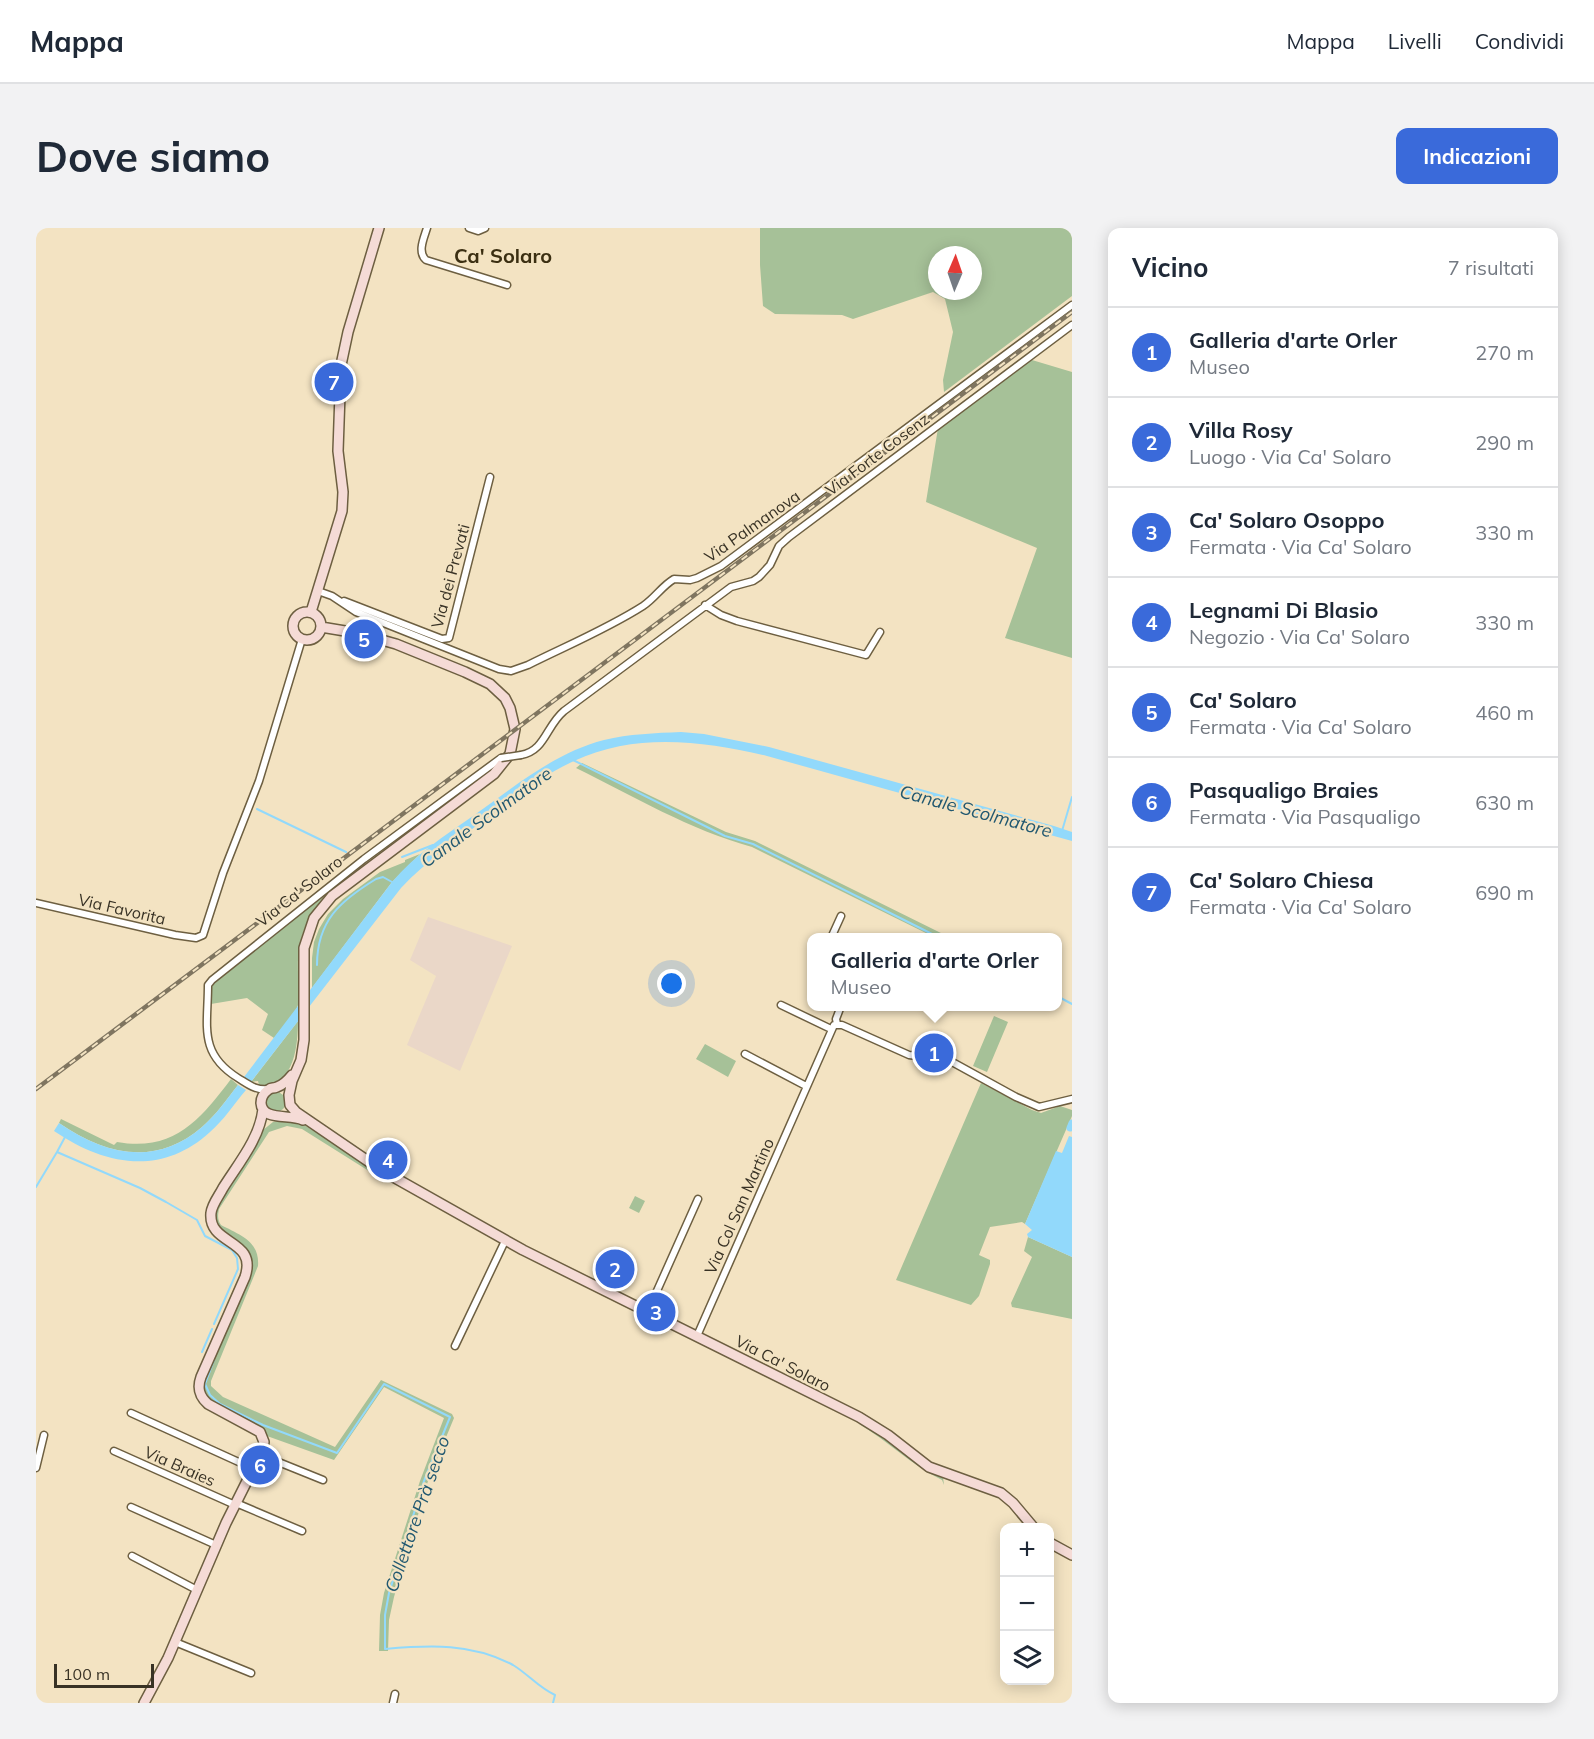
<!DOCTYPE html>
<html lang="it">
<meta charset="utf-8">
<style>
body{margin:0;font-family:Mulish,sans-serif;background:#f2f2f3;color:#1f2937}
.controls{position:absolute;right:18px;bottom:18px;display:grid;overflow:hidden;border-radius:12px;box-shadow:0 3px 15px #0003}
.controls button{width:54px;height:54px;display:grid;place-items:center;padding:0;border:0;border-bottom:2px solid #e0e1e3;background:#fff;color:#1f2937;font:30px sans-serif}
.compass{position:absolute;left:892px;top:18px;width:54px;height:54px;border-radius:50%;background:#fff;box-shadow:0 3px 15px #0003;rotate:2deg}
.scale{position:absolute;left:18px;bottom:15px;width:100px;box-sizing:border-box;padding-left:6px;border:3px solid #383225;border-top:0;font-size:16px;line-height:21px;white-space:nowrap;color:#383225;-webkit-text-stroke:4px #f3e3c2;paint-order:stroke}
.you{position:absolute;left:636px;top:756px;width:21px;height:21px;margin:-15px;border:4px solid #fff;border-radius:50%;background:#1a73e8;box-shadow:0 0 0 9px #1a73e833}
.badge{display:grid;place-items:center;width:39px;height:39px;border-radius:50%;background:#3a6ada;color:#fff;font-size:20px;font-weight:700}
.pin{position:absolute;translate:-50% -50%;border:3px solid #fff;box-shadow:0 2px 6px #0006}
.popup{position:absolute;left:771px;top:705px;width:255px;height:78px;box-sizing:border-box;display:grid;place-content:center;border-radius:12px;background:#fff;filter:drop-shadow(0 2px 4px #0005);font-size:20px;white-space:nowrap;color:#747a83}
.popup b{font-size:22px;color:#1f2937}
.popup::after{content:'';position:absolute;left:50%;top:100%;margin-left:-12px;border:12px solid transparent;border-top-color:#fff}
.list{margin:0;padding:0;list-style:none}
h2{display:flex;justify-content:space-between;align-items:center;height:78px;margin:0;padding:0 24px;font-size:26px}
h2 small{font-size:20px;font-weight:400;color:#747a83}
.list li{display:grid;grid-template-columns:39px 1fr auto;gap:18px;align-items:center;box-sizing:border-box;height:90px;padding:0 24px;border-top:2px solid #e0e1e3}
.list b{display:block;font-size:22px;white-space:nowrap}
.list p{margin:0;font-size:20px;white-space:nowrap;color:#747a83}
.list em{font-size:20px;font-style:normal;color:#747a83}
.icon{flex:none;width:33px;height:33px;fill:none;stroke:currentColor;stroke-width:2;stroke-linecap:round;stroke-linejoin:round}
.map{position:relative;flex:none;width:1036px;height:1475px;overflow:hidden;border-radius:12px}
header{display:flex;align-items:center;gap:36px;box-sizing:border-box;height:84px;padding:0 30px;background:#fff;border-bottom:2px solid #e0e1e3}
header strong{font-size:28px}
nav{display:flex;gap:33px;margin-inline-start:auto;font-size:21px}
.intro{display:flex;align-items:center;justify-content:space-between;box-sizing:border-box;height:144px;padding:0 36px}
h1{margin:0;font-size:42px}
.button{padding:15px 27px;border-radius:12px;background:#3a6ada;color:#fff;font-size:21px;font-weight:700}
main{display:flex;gap:36px;padding:0 36px}
aside{flex:1;background:#fff;border-radius:12px;box-shadow:0 3px 15px #0003}
.map>svg:first-child{display:block}
.industrial{fill:#ead7c8}
.green{fill:#a6c198;fill-rule:evenodd}
.water{fill:#92d9fb}
.lines{fill:none;stroke-linecap:round;stroke-linejoin:round}
.stream{stroke:#92d9fb;stroke-width:2}
.canal{stroke:#92d9fb;stroke-width:7}
.street-casing{stroke:#6d5f41;stroke-width:9}
.secondary-casing{stroke:#6d5f41;stroke-width:12}
.street{stroke:#fff;stroke-width:6}
.secondary{stroke:#f5dbd6;stroke-width:9}
.rail-casing{stroke:#7f7560;stroke-width:4.5}
.rail{stroke:#f3e3c2;stroke-width:2;stroke-dasharray:7;stroke-linecap:butt}
.street-bridge-casing{stroke:#6d5f41;stroke-width:9;stroke-linecap:butt}
.street-bridge{stroke:#fff;stroke-width:6}
.labels{text-anchor:middle;dominant-baseline:central;stroke-width:4.5;stroke-linejoin:round;paint-order:stroke}
.street-label{font-size:16px;fill:#383225;stroke:#f3e3c2}
.water-label{font-size:18px;font-style:italic;fill:#215870;stroke:#f3e3c2}
.quarter-label{font-size:20px;font-weight:bold;fill:#3b2f12;stroke:#f3e3c2}
</style>
<header>
<strong>Mappa</strong>
<nav><a>Mappa</a><a>Livelli</a><a>Condividi</a></nav>
</header>
<div class="intro"><h1>Dove siamo</h1><a class="button">Indicazioni</a></div>
<main>
<div class="map">
<svg width="1036" height="1475" viewBox="0 0 1036 1475">
<rect width="100%" height="100%" fill="#f3e3c2"/>
<path class="industrial" d="M 392,689 L 476,718 L 424,843 L 371,817 L 400,748 L 374,732 Z"/>
<path class="green" d="M 724,0 L 1036,0 L 1036,68 L 908,164 L 907,152 L 917,104 L 909,71 L 897,64 L 817,91 L 806,87 L 739,86 L 727,78 L 724,37 ZM 901,27 L 937,27 L 937,63 L 901,63 Z
M 996,132 L 1036,144 L 1036,430 L 969,410 L 1001,320 L 890,274 L 902,200 Z
M 546,535 L 690,604 L 719,613 L 913,709 L 898,709 L 716,619 C 654,602 597,568 540,540 Z
M 384,626 L 356,654 L 276,760 L 276,730 L 278,714 L 283,701 L 292,686 L 307,671 L 344,644 L 369,634 L 369,632 Z
M 295,661 C 271,686 261,710 262,744 C 262,754 265,767 262,777 C 260,785 244,802 238,810 L 226,802 L 232,786 L 211,770 L 175,776 L 176,758 L 185,748 Z
M 958,788 L 972,794 L 951,844 L 937,838 Z
M 262,793 C 262,818 258,861 223,857 L 222,853 L 215,854 Z
M 669,816 L 700,833 L 692,849 L 660,831 Z
M 195,851 L 202,857 C 191,871 180,887 166,899 C 120,939 69,927 23,895 L 25,891 L 78,917 L 81,914 C 138,924 164,892 195,851 Z
M 945,855 L 996,882 L 1005,885 L 1024,878 L 1036,882 L 1036,888 L 989,996 L 986,994 L 954,999 L 943,1027 L 954,1032 L 954,1036 L 943,1068 L 935,1077 L 860,1052 Z
M230 874a10 10 0 1 1 20 0a10 10 0 1 1-20 0Z
M 250,892 L 268,897 L 339,941 L 336,945 L 266,901 L 251,898 L 233,904 L 183,981 C 182,987 181,991 185,997 C 204,1007 224,1013 222,1038 L 175,1153 L 175,1158 L 187,1169 L 299,1219 L 345,1152 L 416,1186 L 418,1190 L 392,1253 L 358,1369 L 353,1392 L 352,1423 L 343,1423 L 344,1387 L 348,1365 L 384,1253 L 408,1190 L 348,1159 L 298,1232 L 231,1208 L 226,1200 L 174,1173 L 167,1160 L 168,1149 L 215,1036 C 216,1009 176,1011 180,982 C 181,970 218,916 227,902 L 237,894 Z
M 599,968 L 609,973 L 603,985 L 593,980 Z
M 992,1009 L 1036,1029 L 1036,1091 L 976,1079 L 975,1075 L 996,1029 L 988,1023 Z
M 825,1194 L 850,1209 L 887,1240 L 907,1249 L 908,1257 L 906,1252 C 875,1237 852,1213 823,1196 Z"/>
<path class="water" d="M 645,504 L 668,506 L 733,519 L 1018,598 L 1036,604 L 1036,613 L 731,528 C 667,513 600,504 538,533 C 507,547 481,568 454,588 C 423,611 391,632 365,660 L 215,854 L 208,849 L 356,654 C 379,627 408,608 437,588 C 478,559 518,525 568,512 C 593,506 619,505 645,504 Z
M 202,857 L 210,862 C 198,876 188,892 174,904 C 125,949 68,937 18,903 L 23,895 C 69,927 120,939 166,899 C 180,887 191,871 202,857 Z
M 1033,908 L 1036,909 L 1036,1029 L 992,1009 L 991,1006 L 996,1002 L 989,996 L 1020,923 L 1026,925 Z"/>
<g class="lines">
<path class="stream" d="M 537,532 L 689,608 L 717,616 L 904,710
M 221,581 L 310,624
M 1026,603 L 1036,569
M 366,629 L 397,617
M 281,737 C 281,693 304,673 340,651 L 347,649 L 356,654
M 1021,768 L 1036,776
M 29,909 L 21,924 L 104,960 L 130,974 L 161,992 L 169,1008 L 196,1022 L 201,1030 L 202,1041 L 178,1096
M 0,959 L 21,924
M 166,1124 L 176,1101
M 178,1132 L 169,1156 L 174,1167 L 184,1176 L 227,1197 L 301,1225 L 348,1156 L 414,1189 L 388,1253 L 353,1365 L 349,1387 L 349,1421 C 394,1417 436,1415 477,1437 C 492,1446 503,1460 519,1467 L 517,1475"/>
<path class="canal" d="M 1034,900 L 1036,895"/>
<defs>
<path id="street" d="M 391,0 C 388,10 381,24 390,32 L 471,57
M 433,0 L 442,3 L 449,0
M 282,363 L 296,368 L 320,384 L 463,441 L 475,443 L 492,437 C 530,418 571,401 607,378 C 619,370 626,358 638,351 L 654,352 L 661,350 L 685,338 L 1036,77
M 308,373 L 406,411 L 413,410 L 454,249
M 669,377 L 685,387 L 701,393 L 830,427 L 844,404
M 485,527 C 509,523 510,498 528,483 L 695,359 L 717,353 L 723,349 L 734,337 L 743,318 L 753,309 L 1036,97
M 0,675 L 139,707 L 160,710 L 167,707 L 187,645 L 223,553 L 266,411
M 795,710 L 805,688
M 745,777 L 795,801
M 801,796 L 800,791 L 805,778
M 709,826 L 770,858
M 233,861 C 220,863 212,856 202,850 C 162,825 172,798 172,757 L 176,752 L 328,631 L 465,530
M 612,1083 L 662,971
M 661,1108 L 798,797 L 806,797 L 873,827 L 905,831 L 918,835 L 980,869 L 1003,879 L 1036,871
M 419,1118 L 469,1013
M 95,1185 L 218,1241
M 78,1223 L 199,1277
M 225,1227 L 287,1252
M 0,1240 L 8,1207
M 200,1275 L 266,1303
M 95,1279 L 180,1317
M 96,1328 L 161,1362
M 139,1414 L 215,1445
M 357,1475 L 359,1466"/>
<path id="secondary" d="M257 398a14 14 0 1 1 28 0a14 14 0 1 1-28 0Z
M 275,384 L 306,283 L 307,264 L 302,223 L 305,137 L 312,104 L 343,0
M 285,399 L 321,405 L 360,416 L 429,444 L 454,456 L 469,470 L 474,480 L 479,501 L 474,526 L 458,546 L 296,668 L 278,690 L 268,720 L 268,812 L 265,832 L 256,853 L 253,867 L 254,877 L 260,884 L 345,942 L 487,1022 L 823,1189 L 852,1207 L 893,1239 L 965,1265 L 977,1275 L 998,1300
M 256,847 C 252,852 247,857 241,859 C 236,861 236,859 232,862 C 228,865 225,870 225,875 C 226,893 253,886 267,892
M 1014,1315 L 1036,1327
M 108,1475 L 132,1430 L 190,1295 L 227,1221 L 228,1214 L 224,1204 L 172,1176 C 163,1168 161,1160 165,1149 L 209,1049 C 222,1010 172,1018 175,985 C 176,976 183,968 187,960 C 202,936 224,910 227,881"/>
</defs>
<use href="#street" class="street-casing"/>
<use href="#secondary" class="secondary-casing"/>
<use href="#street" class="street"/>
<use href="#secondary" class="secondary"/>
<defs>
<path id="rail" d="M 0,861 L 1036,84"/>
</defs>
<use href="#rail" class="rail-casing"/>
<use href="#rail" class="rail"/>
<defs>
<path id="street-bridge" d="M 465,530 L 485,527"/>
</defs>
<use href="#street-bridge" class="street-bridge-casing"/>
<use href="#street-bridge" class="street-bridge"/>
</g>
<g class="labels">
<g class="street-label">
<text transform="translate(841 226) rotate(-37)">Via Forte Cosenz</text>
<text transform="translate(716 298) rotate(-35)">Via Palmanova</text>
<text transform="translate(414 348) rotate(-75)">Via dei Prevati</text>
<text transform="translate(263 663) rotate(-38)">Via Ca' Solaro</text>
<text transform="translate(86 681) rotate(13)">Via Favorita</text>
<text transform="translate(703 978) rotate(-66)">Via Col San Martino</text>
<text transform="translate(747 1135) rotate(27)">Via Ca' Solaro</text>
<text transform="translate(144 1238) rotate(24)">Via Braies</text>
</g>
<g class="water-label">
<text transform="translate(940 583) rotate(15)">Canale Scolmatore</text>
<text transform="translate(450 589) rotate(-36)">Canale Scolmatore</text>
<text transform="translate(381 1286) rotate(-71)">Collettore Prà secco</text>
</g>
<g class="quarter-label">
<text x="467" y="27">Ca' Solaro</text>
</g>
</g>
</svg>
<div class="controls">
<button>+</button>
<button>−</button>
<button><svg class="icon" aria-label="layers" viewBox="0 0 24 24"><path d="M12 4l9 5-9 5-9-5zM3 14l9 5 9-5"/></svg></button>
</div>
<svg class="compass" viewBox="-18 -18 36 36"><path d="M0-13l5 13h-10z" fill="#e53935"/><path d="M0 13l5-13h-10z" fill="#747a83"/></svg>
<div class="scale">100 m</div>
<div class="you"></div>
<div class="pin badge" style="left:898px;top:825px">1</div>
<div class="popup"><b>Galleria d'arte Orler</b>Museo</div>
<div class="pin badge" style="left:579px;top:1041px">2</div>
<div class="pin badge" style="left:620px;top:1084px">3</div>
<div class="pin badge" style="left:352px;top:932px">4</div>
<div class="pin badge" style="left:328px;top:411px">5</div>
<div class="pin badge" style="left:224px;top:1237px">6</div>
<div class="pin badge" style="left:298px;top:154px">7</div>
</div>
<aside>
<h2>Vicino<small>7 risultati</small></h2>
<ul class="list">
<li><span class="badge">1</span><div><b>Galleria d'arte Orler</b><p>Museo</p></div><em>270 m</em></li>
<li><span class="badge">2</span><div><b>Villa Rosy</b><p>Luogo · Via Ca' Solaro</p></div><em>290 m</em></li>
<li><span class="badge">3</span><div><b>Ca' Solaro Osoppo</b><p>Fermata · Via Ca' Solaro</p></div><em>330 m</em></li>
<li><span class="badge">4</span><div><b>Legnami Di Blasio</b><p>Negozio · Via Ca' Solaro</p></div><em>330 m</em></li>
<li><span class="badge">5</span><div><b>Ca' Solaro</b><p>Fermata · Via Ca' Solaro</p></div><em>460 m</em></li>
<li><span class="badge">6</span><div><b>Pasqualigo Braies</b><p>Fermata · Via Pasqualigo</p></div><em>630 m</em></li>
<li><span class="badge">7</span><div><b>Ca' Solaro Chiesa</b><p>Fermata · Via Ca' Solaro</p></div><em>690 m</em></li>
</ul>
</aside>
</main>
